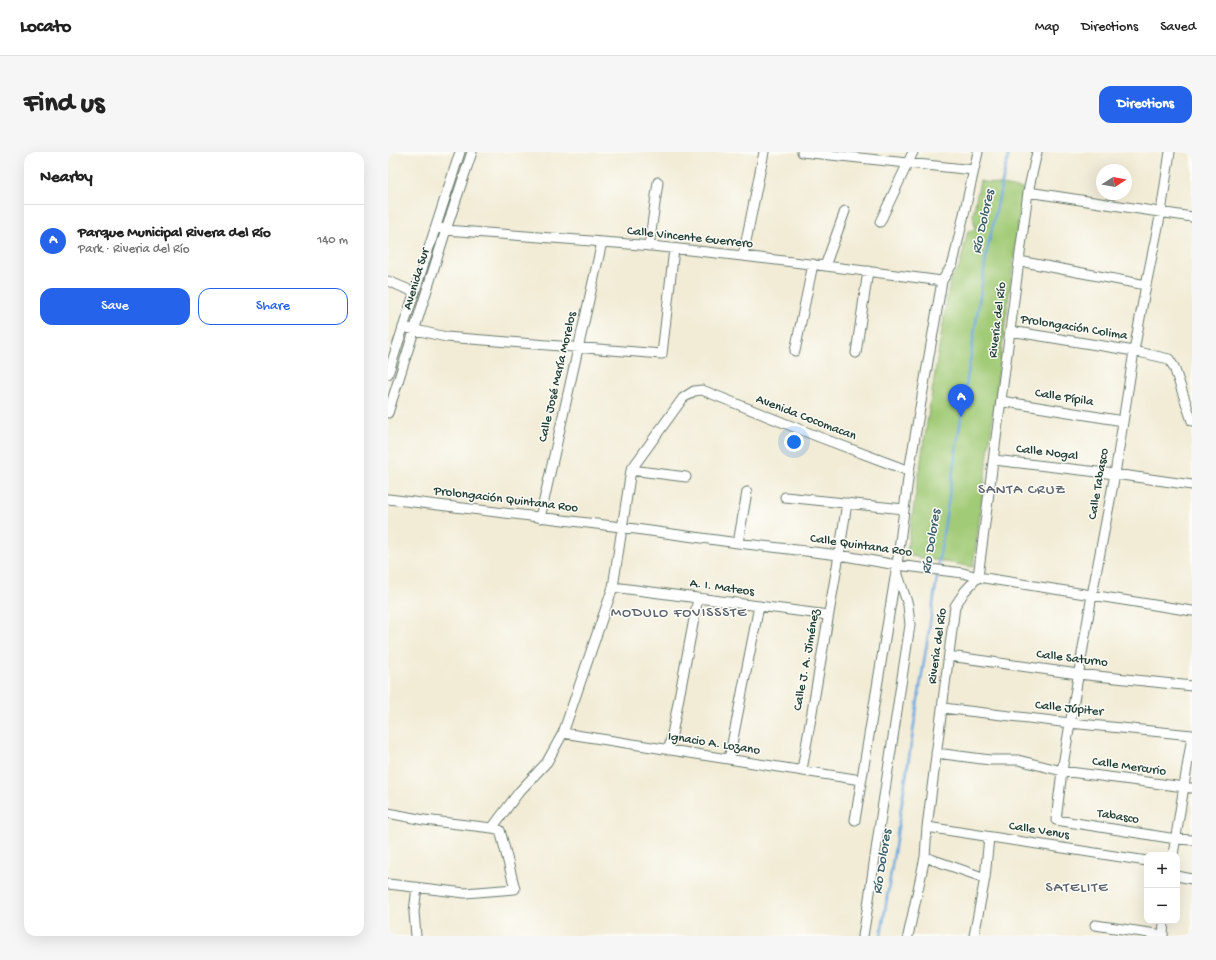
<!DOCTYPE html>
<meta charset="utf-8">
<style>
body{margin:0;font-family:"Gochi Hand",sans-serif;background:#f6f6f6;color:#222}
.controls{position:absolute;right:12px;bottom:12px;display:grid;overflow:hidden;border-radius:8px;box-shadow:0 4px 16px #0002}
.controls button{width:36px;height:36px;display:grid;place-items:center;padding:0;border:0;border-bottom:1px solid #e0e0e0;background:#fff;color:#222;font:20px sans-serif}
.compass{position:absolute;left:708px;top:12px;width:36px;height:36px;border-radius:50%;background:#fff;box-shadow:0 4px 16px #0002;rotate:79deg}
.you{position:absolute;left:406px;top:290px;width:14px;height:14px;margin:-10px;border:3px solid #fff;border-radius:50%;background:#1a73e8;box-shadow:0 0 0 6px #1a73e833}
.badge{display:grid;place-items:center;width:26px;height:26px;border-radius:50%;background:#2563eb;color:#fff;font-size:13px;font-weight:700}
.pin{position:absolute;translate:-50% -33px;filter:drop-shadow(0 1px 2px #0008)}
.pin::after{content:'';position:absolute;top:21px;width:14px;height:12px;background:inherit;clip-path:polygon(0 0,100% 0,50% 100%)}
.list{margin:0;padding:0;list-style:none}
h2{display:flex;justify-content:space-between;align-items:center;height:52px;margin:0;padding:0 16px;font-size:17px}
h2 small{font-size:13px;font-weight:400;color:#767676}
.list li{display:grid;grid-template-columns:26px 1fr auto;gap:12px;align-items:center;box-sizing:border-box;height:72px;padding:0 16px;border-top:1px solid #e0e0e0}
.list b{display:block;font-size:15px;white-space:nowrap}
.list p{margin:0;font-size:13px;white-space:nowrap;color:#767676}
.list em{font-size:13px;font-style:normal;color:#767676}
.actions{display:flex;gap:8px;padding:12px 16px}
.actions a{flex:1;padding:9px 0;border:1px solid #2563eb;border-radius:12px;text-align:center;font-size:14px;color:#2563eb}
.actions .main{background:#2563eb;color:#fff}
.map{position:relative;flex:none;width:804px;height:784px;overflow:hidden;border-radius:12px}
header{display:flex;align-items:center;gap:24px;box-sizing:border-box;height:56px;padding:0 20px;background:#fff;border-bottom:1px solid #e0e0e0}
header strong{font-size:19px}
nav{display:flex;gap:22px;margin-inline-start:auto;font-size:14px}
.intro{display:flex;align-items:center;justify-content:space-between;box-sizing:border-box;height:96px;padding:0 24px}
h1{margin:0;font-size:28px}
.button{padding:10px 18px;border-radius:12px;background:#2563eb;color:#fff;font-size:14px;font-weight:700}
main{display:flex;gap:24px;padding:0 24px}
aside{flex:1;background:#fff;border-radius:12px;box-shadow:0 4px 16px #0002}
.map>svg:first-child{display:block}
.green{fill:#a2cb77;stroke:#608456}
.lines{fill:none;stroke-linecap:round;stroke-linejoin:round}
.stream{stroke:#6ea8de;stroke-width:2.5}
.street-casing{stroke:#697a6d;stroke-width:11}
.street{stroke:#fff;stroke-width:9}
.labels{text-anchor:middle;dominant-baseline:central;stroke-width:3;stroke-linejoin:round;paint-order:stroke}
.street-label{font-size:13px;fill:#1f3d34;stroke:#fdfcf7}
.water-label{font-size:14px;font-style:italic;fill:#375d67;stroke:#fdfcf7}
.quarter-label{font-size:15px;letter-spacing:1px;fill:#5c646d;stroke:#fdfcf7}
</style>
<header>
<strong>Locato</strong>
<nav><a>Map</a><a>Directions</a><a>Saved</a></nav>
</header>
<div class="intro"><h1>Find us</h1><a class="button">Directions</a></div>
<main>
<aside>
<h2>Nearby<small></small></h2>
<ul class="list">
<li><span class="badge">A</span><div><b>Parque Municipal Rivera del Río</b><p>Park · Riveria del Río</p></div><em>140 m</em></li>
</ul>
<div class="actions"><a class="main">Save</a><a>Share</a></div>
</aside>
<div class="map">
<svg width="804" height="784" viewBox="0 0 804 784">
<rect width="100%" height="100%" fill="#fdfcf7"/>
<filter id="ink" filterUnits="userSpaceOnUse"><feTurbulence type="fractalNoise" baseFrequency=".025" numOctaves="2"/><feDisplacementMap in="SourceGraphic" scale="8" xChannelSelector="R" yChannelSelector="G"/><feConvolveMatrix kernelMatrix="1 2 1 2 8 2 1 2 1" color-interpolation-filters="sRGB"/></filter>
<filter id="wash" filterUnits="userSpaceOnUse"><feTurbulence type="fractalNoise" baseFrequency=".012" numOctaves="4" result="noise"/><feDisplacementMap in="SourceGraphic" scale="16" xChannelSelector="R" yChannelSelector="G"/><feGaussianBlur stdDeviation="0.9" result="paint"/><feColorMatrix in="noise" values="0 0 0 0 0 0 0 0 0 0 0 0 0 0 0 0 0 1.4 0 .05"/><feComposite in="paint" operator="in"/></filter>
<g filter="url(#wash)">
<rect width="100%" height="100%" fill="#f2ecd6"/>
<path class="green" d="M 592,29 L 635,37 L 585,415 L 518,403 L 562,127 L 571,116 L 580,79 L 587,77 L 585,62 Z"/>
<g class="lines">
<path class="stream" d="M 550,415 L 599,99 L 621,0
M 493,784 L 550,420"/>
</g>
</g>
<g filter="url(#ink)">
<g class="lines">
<defs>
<path id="street" d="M 414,0 L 586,18
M 782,0 L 773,60 L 758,133 L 746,199 L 727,322 L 704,443 L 674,619 L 668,668 L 788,687 L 804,688
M 640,40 L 804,65
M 492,70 L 525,0
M 48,74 L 58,78 C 126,83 195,88 263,94 C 360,104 457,116 554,129
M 261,94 L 270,30
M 355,104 L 376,0
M 631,109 L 758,133
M 437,114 L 457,59
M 0,129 L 26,140
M 15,175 L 58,185 L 274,202 L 286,97
M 622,179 L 746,199 L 781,207 L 786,215 L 804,269
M 407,199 L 425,112
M 468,201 L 480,119
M 0,222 L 72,0
M 613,249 L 735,269
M 0,261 L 58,78 L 84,0
M 606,308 L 727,322 L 804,333
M 243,318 L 298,325
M 397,345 L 516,357
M 0,347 L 233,375 L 350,391 L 451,403 L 509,413 L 575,421 L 590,425 L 804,459
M 152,366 L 214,90
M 350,391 L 359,340
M 225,435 L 440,463
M 561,504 L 690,522 L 804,534
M 555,556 L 682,571 L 804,583
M 175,581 L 473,628
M 281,598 L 310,446
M 548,601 L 602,608 L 630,608 L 674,619 L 804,636
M 341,607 L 371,454
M 414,618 L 451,403 L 459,351
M 0,661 L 36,668 L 104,676 L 112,678 L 127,737 L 77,741 L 0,732
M 467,668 L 508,420
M 539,675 L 759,709
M 104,676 L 131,640 L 159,610 L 175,581 L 225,435 L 243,318 L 295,246 L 306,239 L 314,238 L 431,285 L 521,319
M 785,703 L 804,584
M 537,705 L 597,726
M 789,724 L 804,727
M 707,773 L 775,783
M 28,784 L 26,760 L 29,735
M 475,784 L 481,747 L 490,684 L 522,473 L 520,453 L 510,423 L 509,413 L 521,319 L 554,129 L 565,111 L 590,0
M 520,784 L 537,705 L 539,675 L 567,454 L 577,439 L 590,425 L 640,40 L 649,0
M 586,784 L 597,726 L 601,685
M 775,784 L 776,769"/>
</defs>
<use href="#street" class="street-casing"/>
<use href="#street" class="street"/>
</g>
</g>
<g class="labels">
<g class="street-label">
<text transform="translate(302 86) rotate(6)">Calle Vincente Guerrero</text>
<text transform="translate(29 127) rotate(-73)">Avenida Sur</text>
<text transform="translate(610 168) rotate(-83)">Riveria del Río</text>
<text transform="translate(686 176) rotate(9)">Prolongación Colima</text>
<text transform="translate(170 225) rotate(-77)">Calle José María Morelos</text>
<text transform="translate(676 246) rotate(9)">Calle Pípila</text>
<text transform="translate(418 266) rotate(21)">Avenida Cocomacan</text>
<text transform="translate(659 301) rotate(7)">Calle Nogal</text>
<text transform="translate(711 332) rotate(-80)">Calle Tabasco</text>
<text transform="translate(118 348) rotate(7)">Prolongación Quintana Roo</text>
<text transform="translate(473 394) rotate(8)">Calle Quintana Roo</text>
<text transform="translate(334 436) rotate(8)">A. I. Mateos</text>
<text transform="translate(550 494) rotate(-82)">Riveria del Río</text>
<text transform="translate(684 507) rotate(7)">Calle Saturno</text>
<text transform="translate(419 508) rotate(-80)">Calle J. A. Jiménez</text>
<text transform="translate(681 557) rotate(6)">Calle Júpiter</text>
<text transform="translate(326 592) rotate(9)">Ignacio A. Lozano</text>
<text transform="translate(741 615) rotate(8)">Calle Mercurio</text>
<text transform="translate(730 665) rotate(9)">Tabasco</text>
<text transform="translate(651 679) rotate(9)">Calle Venus</text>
</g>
<g class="water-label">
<text transform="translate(596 70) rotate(-78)">Río Dolores</text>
<text transform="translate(544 390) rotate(-81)">Río Dolores</text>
<text transform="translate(495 710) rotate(-81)">Río Dolores</text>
</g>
<g class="quarter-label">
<text x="634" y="338">SANTA CRUZ</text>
<text x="291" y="461">MODULO FOVISSSTE</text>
<text x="689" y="736">SATELITE</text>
</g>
</g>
</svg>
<div class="controls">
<button>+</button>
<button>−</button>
</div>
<svg class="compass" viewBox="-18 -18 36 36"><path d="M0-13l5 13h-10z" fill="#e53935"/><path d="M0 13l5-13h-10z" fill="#767676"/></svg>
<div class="you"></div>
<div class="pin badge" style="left:573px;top:265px">A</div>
</div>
</main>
